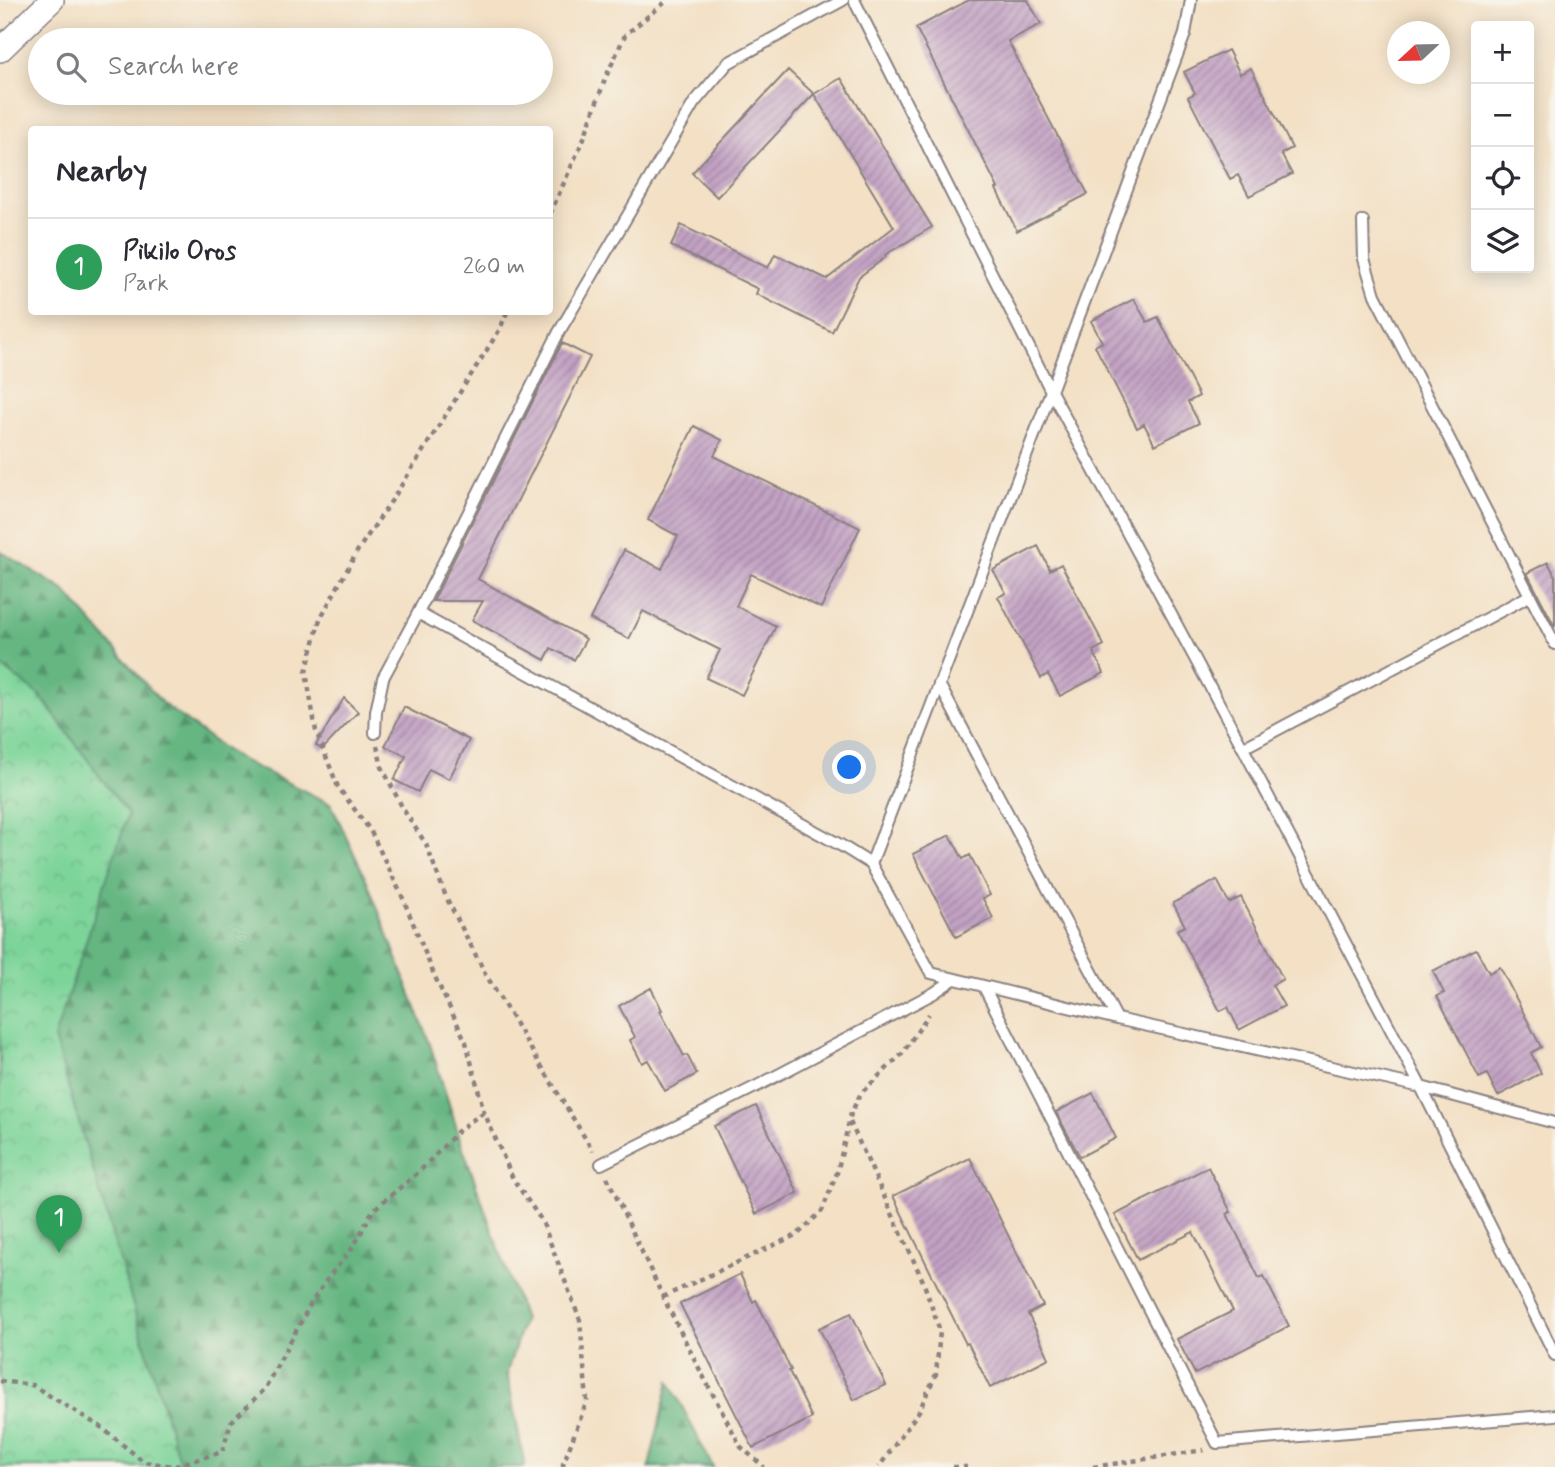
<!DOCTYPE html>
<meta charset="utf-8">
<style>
body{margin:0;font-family:Mynerve,sans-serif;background:#f2f2f3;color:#2b2b33}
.controls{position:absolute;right:21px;top:21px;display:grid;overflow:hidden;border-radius:7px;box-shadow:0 4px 18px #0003}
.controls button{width:63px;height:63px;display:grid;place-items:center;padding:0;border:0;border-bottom:2px solid #e1e1e2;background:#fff;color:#2b2b33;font:35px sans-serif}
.compass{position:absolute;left:1387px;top:21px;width:63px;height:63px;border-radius:50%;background:#fff;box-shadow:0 4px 18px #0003;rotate:248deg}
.you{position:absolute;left:850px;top:768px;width:24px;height:24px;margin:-18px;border:5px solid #fff;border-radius:50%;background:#1a73e8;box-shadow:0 0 0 10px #1a73e833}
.badge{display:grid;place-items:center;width:46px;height:46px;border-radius:50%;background:#b5179e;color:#fff;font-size:23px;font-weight:700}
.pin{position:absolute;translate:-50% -58px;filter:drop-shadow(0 2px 4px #0008)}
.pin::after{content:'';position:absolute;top:37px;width:24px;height:21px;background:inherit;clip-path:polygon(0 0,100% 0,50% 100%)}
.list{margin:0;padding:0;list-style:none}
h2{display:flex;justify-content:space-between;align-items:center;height:91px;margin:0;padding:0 28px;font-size:30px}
h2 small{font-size:23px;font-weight:400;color:#7c7c81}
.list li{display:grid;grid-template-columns:46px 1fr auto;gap:21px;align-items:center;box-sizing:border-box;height:98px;padding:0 28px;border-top:2px solid #e1e1e2}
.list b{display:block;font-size:26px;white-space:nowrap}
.list p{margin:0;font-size:23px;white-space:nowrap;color:#7c7c81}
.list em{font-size:23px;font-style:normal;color:#7c7c81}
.icon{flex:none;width:38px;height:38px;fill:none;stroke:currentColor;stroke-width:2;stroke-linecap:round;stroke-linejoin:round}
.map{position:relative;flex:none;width:1555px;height:1467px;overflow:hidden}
.search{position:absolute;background:#fff;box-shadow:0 4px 18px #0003;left:28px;top:28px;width:525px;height:77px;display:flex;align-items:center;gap:18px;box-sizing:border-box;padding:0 24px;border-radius:38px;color:#7c7c81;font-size:26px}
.panel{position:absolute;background:#fff;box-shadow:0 4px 18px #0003;left:28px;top:126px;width:525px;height:189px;border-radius:7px}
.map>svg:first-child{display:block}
.forest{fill:url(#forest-firs);stroke:#446c5e;stroke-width:2}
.park{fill:url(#park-crowns);stroke:#4f7b6a;stroke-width:2}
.building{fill:url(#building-hatch)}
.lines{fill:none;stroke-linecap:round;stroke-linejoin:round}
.lane-casing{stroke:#8a8180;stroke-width:14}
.street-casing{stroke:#8a8180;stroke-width:26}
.path{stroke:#8a8180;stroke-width:4.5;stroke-dasharray:5 5;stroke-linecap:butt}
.lane{stroke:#fff;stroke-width:10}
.street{stroke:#fff;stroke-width:23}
</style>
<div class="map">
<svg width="1555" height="1467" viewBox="0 0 1555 1467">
<defs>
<pattern id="forest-firs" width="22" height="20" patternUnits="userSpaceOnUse" patternTransform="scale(1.75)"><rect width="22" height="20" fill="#65b681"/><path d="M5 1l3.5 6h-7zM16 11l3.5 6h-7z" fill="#53946b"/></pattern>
<pattern id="park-crowns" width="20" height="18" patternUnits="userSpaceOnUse" patternTransform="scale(1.75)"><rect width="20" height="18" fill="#7cd499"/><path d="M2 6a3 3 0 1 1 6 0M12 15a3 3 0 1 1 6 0" fill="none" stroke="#6bb685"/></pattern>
<pattern id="building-hatch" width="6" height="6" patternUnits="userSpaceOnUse" patternTransform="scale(1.75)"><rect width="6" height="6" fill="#c3a2c4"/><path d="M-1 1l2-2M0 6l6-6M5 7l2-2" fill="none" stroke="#9e84a0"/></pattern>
</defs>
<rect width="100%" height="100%" fill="#f7f3e8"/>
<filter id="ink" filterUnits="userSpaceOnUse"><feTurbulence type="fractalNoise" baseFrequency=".0143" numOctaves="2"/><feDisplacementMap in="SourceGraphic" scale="14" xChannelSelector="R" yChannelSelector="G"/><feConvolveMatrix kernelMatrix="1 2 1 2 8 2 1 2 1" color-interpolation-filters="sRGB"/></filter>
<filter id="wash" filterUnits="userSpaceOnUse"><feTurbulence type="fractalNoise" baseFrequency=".00686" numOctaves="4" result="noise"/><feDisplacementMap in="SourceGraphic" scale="28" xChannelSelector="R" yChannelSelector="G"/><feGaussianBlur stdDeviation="1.57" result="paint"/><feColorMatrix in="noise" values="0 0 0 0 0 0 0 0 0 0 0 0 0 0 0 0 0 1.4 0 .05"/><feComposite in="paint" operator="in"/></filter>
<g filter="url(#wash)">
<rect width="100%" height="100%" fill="#f3e0c5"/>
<path class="forest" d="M 0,551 L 64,590 L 162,703 L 235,757 L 331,804 L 367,881 L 430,1044 L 463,1148 L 524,1319 L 507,1372 L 525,1467 L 0,1467 Z
M 669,1381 L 713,1467 L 649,1467 Z"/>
<path class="park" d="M 0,665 L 40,696 L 128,814 L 54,1038 L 181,1467 L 0,1467 Z"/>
<g id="blocks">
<path class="building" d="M 969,0 L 1028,0 L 1041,24 L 1008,41 L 1088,194 L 1017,231 L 996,189 L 998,188 L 916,28 Z
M 1228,50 L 1240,74 L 1251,68 L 1292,148 L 1281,154 L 1292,174 L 1249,196 L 1238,175 L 1230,179 L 1188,97 L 1195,93 L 1184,72 Z
M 788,70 L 814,94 L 717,197 L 692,173 Z
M 841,78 L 932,227 L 885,255 L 886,257 L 859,277 L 832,332 L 756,294 L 758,289 L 671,246 L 681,225 L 768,268 L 775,254 L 827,279 L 894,227 L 814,94 Z
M 1134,299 L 1147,322 L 1158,317 L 1199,396 L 1188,402 L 1199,423 L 1155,445 L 1144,424 L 1137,428 L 1095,346 L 1102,342 L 1091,321 Z
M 562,343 L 590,357 L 478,579 L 586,639 L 574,660 L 551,648 L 545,660 L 472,620 L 483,601 L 433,601 Z
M 694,426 L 722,440 L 714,456 L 860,528 L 821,608 L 751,574 L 736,606 L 776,626 L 742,695 L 706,678 L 720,650 L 643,611 L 629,639 L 590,619 L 624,550 L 662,569 L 678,536 L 648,520 Z
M 1038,546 L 1050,570 L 1061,564 L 1104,645 L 1093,651 L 1104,673 L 1060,696 L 1048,674 L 1041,678 L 998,597 L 1006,593 L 993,570 Z
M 1548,562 L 1555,576 L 1555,627 L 1527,573 Z
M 344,698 L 358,712 L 322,750 L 316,745 Z
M 404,707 L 469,740 L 449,779 L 429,769 L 418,792 L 394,780 L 406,756 L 385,746 Z
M 950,835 L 963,859 L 970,855 L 990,895 L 983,899 L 993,918 L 956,937 L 913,854 Z
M 1217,880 L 1229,903 L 1241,897 L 1283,979 L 1272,985 L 1284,1006 L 1239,1030 L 1228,1007 L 1220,1011 L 1177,930 L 1185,926 L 1173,903 Z
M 1476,949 L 1489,973 L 1500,967 L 1541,1047 L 1531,1053 L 1541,1073 L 1498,1096 L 1487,1074 L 1479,1078 L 1437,996 L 1444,993 L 1433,971 Z
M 651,988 L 662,1010 L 660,1011 L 684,1056 L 687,1055 L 697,1074 L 665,1091 L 648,1060 L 642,1063 L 630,1040 L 635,1037 L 619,1006 Z
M 1093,1093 L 1116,1138 L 1080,1157 L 1056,1112 Z
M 756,1106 L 798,1193 L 756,1214 L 714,1126 Z
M 970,1158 L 1043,1306 L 1028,1314 L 1049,1358 L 990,1388 L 968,1343 L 966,1344 L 893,1196 Z
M 1208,1167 L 1231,1212 L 1227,1214 L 1259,1278 L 1264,1276 L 1289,1326 L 1195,1374 L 1177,1339 L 1233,1311 L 1193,1232 L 1138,1260 L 1115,1215 Z
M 740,1274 L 753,1302 L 756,1300 L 791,1370 L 789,1371 L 812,1418 L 753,1448 L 680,1304 Z
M 851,1313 L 886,1385 L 854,1400 L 819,1328 Z"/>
</g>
</g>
<g filter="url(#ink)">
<use href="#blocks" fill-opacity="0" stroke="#8a8180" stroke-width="2"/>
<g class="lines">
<defs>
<path id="lane" d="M 854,0 L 1051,391 L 1243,748 L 1421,1087 L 1555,1355
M 1363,221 L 1364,259 L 1375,295 L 1555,644
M 418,613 L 842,846 L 871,864 L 931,973 L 1117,1019 L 1421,1087 L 1555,1123
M 939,684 L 1117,1019
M 375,733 L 376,712 L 383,678 L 418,613 L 559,332 L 694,103 L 728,63 L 843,0
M 1243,748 L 1529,596
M 871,864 L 1051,391 L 1185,34 L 1191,0
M 984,987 L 1217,1443 L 1555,1415
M 601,1164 L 761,1084 L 934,993 L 954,979"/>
<path id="street" d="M 0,50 L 52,0"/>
</defs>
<use href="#lane" class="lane-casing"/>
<use href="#street" class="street-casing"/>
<path class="path" d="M 550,214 L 584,138 L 605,79 L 625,35 L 668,0
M 507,312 L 500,329 L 452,405 L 394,497 L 358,550 L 320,619 L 306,672 L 316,731 L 338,787 L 370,830 L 402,896 L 435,977 L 466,1042 L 484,1112 L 513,1179 L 542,1221 L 580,1320 L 587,1401 L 562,1467
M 377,746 L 382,767 L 403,809 L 426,844 L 446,897 L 486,975 L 593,1151
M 850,1122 L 923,1281 L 940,1331 L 936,1374 L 919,1411 L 879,1467
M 607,1177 L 663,1297 L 702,1374 L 741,1447 L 764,1467
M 663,1297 L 798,1234 L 822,1211 L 837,1173 L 851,1113 L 861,1093 L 902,1054 L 929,1014
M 0,1381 L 32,1385 L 101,1427 L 144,1462 L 175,1466 L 222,1452 L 231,1422 L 264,1390 L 310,1305 L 328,1278 L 354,1246 L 373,1210 L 419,1172 L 460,1129 L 484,1112
M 953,1467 L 967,1467
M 1093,1467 L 1204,1450"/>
<use href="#lane" class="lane"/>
<use href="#street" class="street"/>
</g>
</g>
</svg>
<div class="controls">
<button>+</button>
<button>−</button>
<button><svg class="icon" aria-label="locate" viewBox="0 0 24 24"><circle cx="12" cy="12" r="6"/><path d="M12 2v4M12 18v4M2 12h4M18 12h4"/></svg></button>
<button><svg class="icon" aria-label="layers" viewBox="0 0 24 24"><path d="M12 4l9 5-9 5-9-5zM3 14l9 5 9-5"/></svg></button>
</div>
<svg class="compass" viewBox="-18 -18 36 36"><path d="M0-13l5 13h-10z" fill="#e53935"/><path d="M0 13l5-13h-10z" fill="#7c7c81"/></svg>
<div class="you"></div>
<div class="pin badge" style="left:59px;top:1253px;background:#2e9e5b">1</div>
<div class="search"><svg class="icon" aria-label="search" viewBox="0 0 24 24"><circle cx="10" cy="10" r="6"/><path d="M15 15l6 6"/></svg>Search here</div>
<section class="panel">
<h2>Nearby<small></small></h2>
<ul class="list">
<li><span class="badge" style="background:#2e9e5b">1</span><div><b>Pikilo Oros</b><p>Park</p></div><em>260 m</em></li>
</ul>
</section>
</div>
